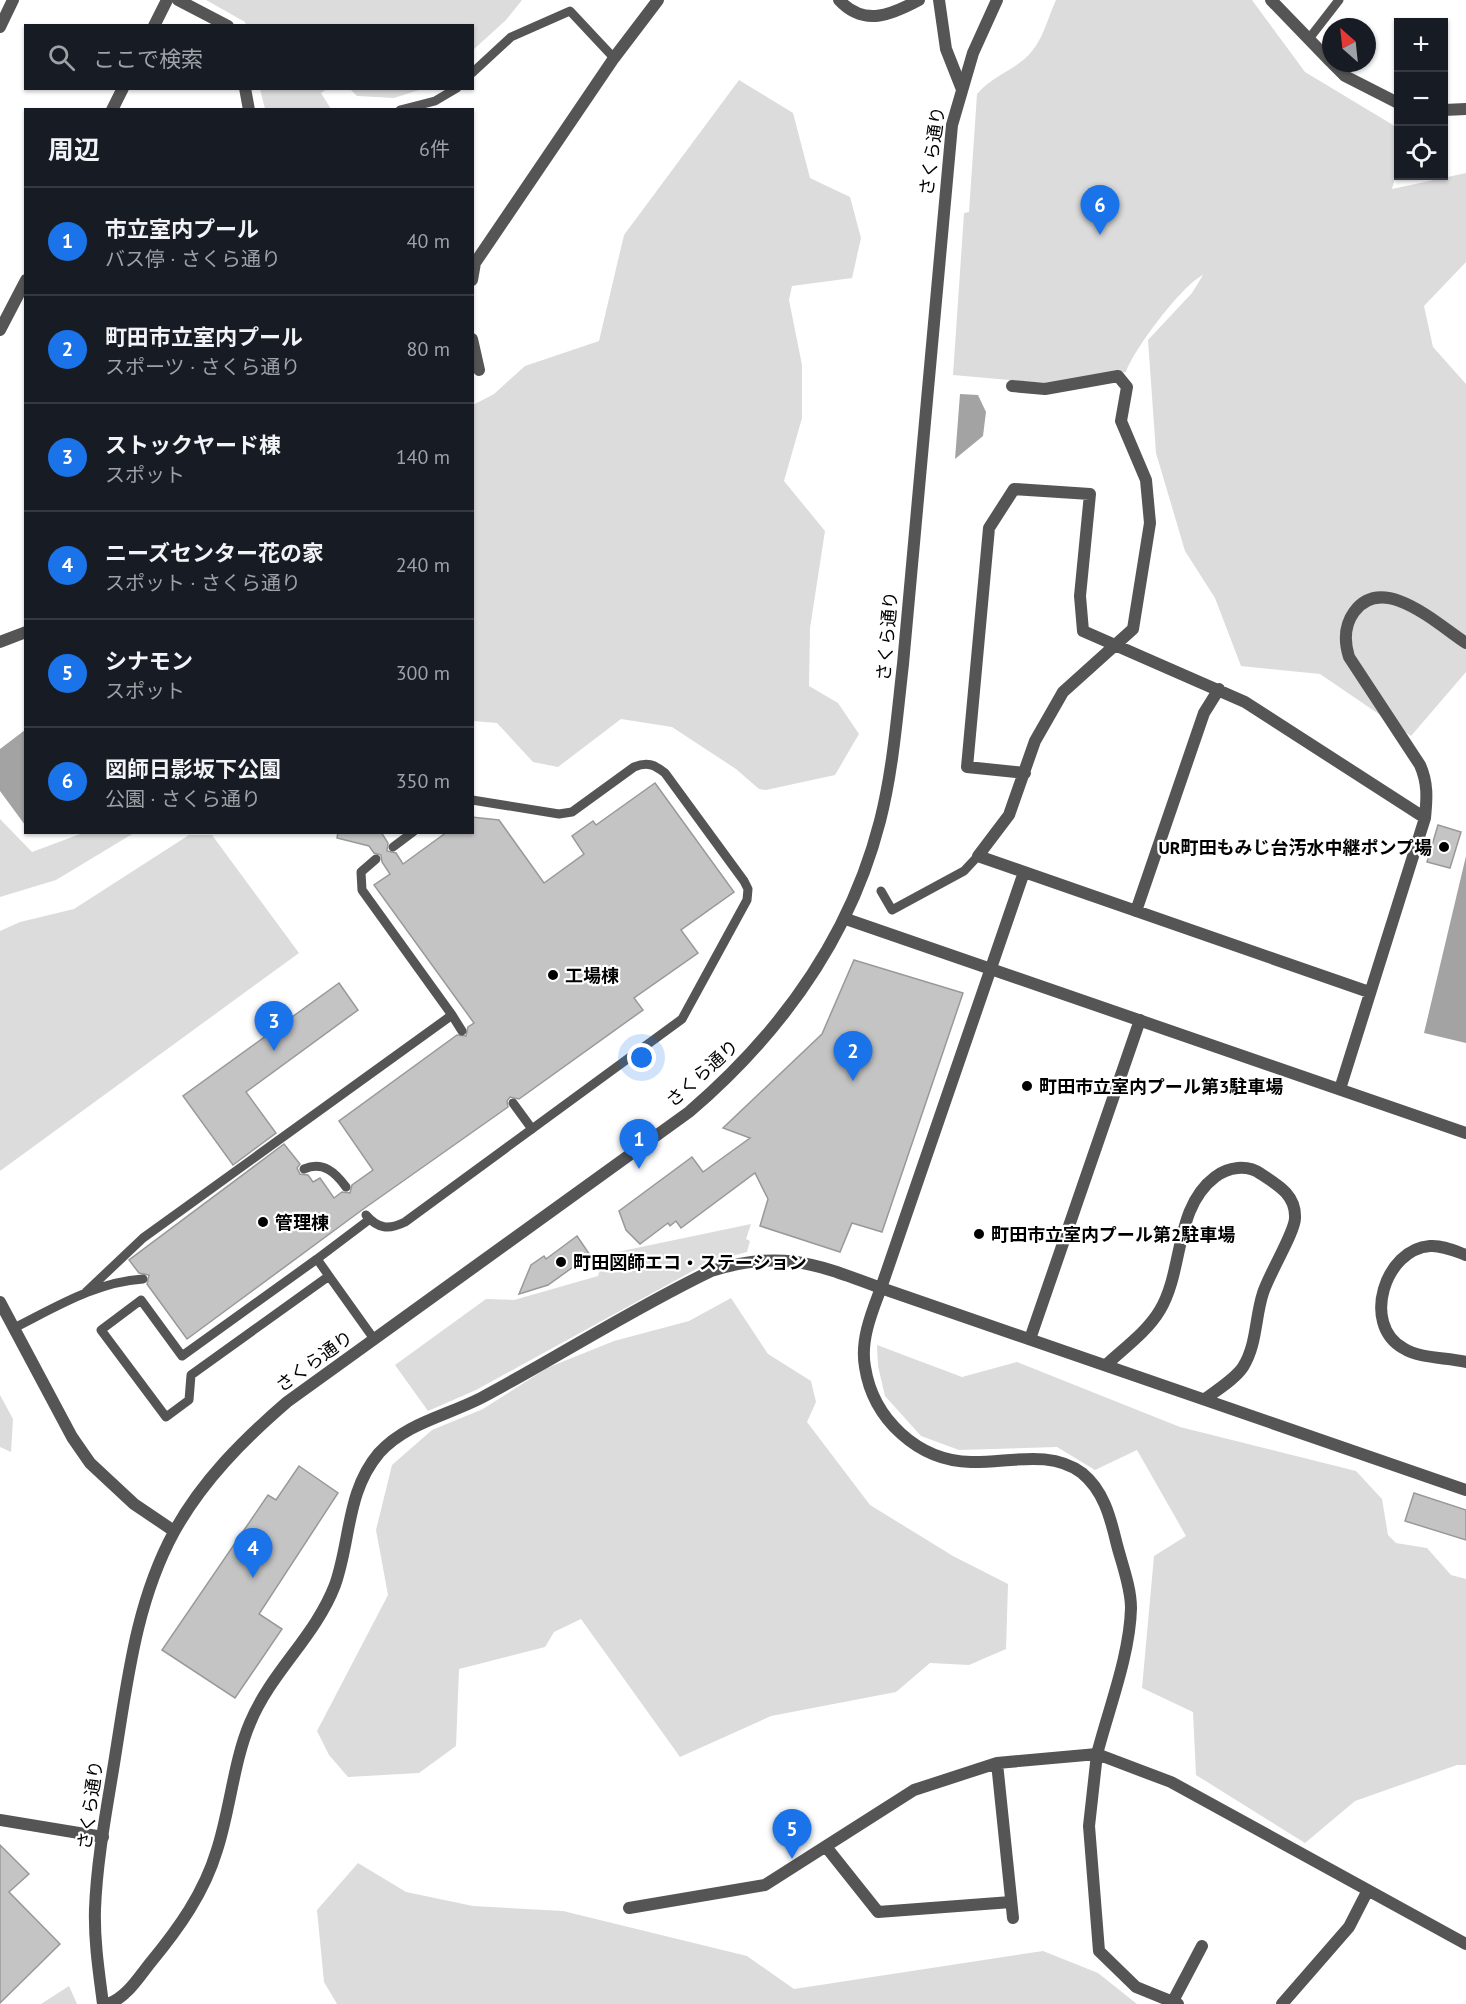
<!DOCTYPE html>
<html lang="ja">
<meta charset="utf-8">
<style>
body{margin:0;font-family:"PT Sans","Noto Sans JP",sans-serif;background:#20242c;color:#f1f3f6}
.controls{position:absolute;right:18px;top:18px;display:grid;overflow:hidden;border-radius:0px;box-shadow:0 2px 4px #0004}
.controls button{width:54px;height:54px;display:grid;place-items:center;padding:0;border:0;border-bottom:2px solid #363941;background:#171b24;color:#f1f3f6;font:30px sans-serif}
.compass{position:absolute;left:1322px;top:18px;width:54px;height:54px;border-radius:50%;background:#171b24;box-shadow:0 2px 4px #0004;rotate:333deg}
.you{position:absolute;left:642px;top:1058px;width:21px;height:21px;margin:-15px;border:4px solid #fff;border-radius:50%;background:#1a73e8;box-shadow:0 0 0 9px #1a73e833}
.badge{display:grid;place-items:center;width:39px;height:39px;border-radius:50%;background:#1a73e8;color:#fff;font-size:20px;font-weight:700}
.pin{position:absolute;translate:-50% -50px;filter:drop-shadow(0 2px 3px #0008)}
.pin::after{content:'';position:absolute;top:32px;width:21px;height:18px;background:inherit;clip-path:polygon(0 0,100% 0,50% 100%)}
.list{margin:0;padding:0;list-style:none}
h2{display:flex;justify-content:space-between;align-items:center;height:78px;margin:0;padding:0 24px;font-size:26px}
h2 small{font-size:20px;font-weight:400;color:#9ea1a6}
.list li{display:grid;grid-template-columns:39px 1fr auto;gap:18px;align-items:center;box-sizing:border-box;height:108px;padding:0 24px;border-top:2px solid #363941}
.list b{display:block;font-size:22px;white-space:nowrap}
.list p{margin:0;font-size:20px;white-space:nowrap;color:#9ea1a6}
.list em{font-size:20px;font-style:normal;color:#9ea1a6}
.icon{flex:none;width:33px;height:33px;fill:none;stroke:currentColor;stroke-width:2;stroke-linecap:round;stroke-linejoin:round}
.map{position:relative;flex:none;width:1466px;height:2004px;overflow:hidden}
.search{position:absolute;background:#171b24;box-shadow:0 2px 4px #0004;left:24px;top:24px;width:450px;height:66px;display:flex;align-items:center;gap:15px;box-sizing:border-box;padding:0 21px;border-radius:0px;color:#9ea1a6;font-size:22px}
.panel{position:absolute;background:#171b24;box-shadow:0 2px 4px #0004;left:24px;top:108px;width:450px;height:726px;border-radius:0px}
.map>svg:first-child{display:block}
.green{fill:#dcdcdc}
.water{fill:#a3a3a3}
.building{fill:#c4c4c4;stroke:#999;stroke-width:1.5}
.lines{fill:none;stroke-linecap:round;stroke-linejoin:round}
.service{stroke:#555;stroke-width:9}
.minor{stroke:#555;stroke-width:12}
.tertiary{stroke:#555;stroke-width:12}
.poi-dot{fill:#000;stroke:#fff;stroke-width:2}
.labels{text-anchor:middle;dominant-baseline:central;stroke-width:4.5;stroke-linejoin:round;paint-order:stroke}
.street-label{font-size:18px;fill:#000;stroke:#fff}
.poi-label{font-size:18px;font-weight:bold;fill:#000;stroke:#fff;text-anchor:start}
</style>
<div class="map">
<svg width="1466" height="2004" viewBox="0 0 1466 2004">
<rect width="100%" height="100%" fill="#fff"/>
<path class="green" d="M 206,0 L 522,0 L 506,20 L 473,50 L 472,26 L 246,25 L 245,22 Z
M 1056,0 L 1252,0 L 1305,72 L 1398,128 L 1398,166 L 1392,189 L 1466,173 L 1466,262 L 1424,306 L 1433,347 L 1466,384 L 1466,672 L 1411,736 L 1320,674 L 1241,666 L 1215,598 L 1185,551 L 1156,453 L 1148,340 L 1192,293 L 1203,275 C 1182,285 1134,349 1126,372 L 1057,384 L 953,375 L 964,213 L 969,212 L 977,94 C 994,74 1017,70 1032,51 C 1043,39 1049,15 1056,0 Z
M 739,80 L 793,113 L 810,178 L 850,197 L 861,238 L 852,278 L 792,286 L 789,300 L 802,365 L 802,418 L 784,481 L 825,531 L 810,628 L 809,686 L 838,703 L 859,734 L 835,775 L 766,790 L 759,789 L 736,769 L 672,727 L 621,719 L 558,767 L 533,762 L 497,723 L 473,721 L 473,405 L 494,394 L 525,366 L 599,341 L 624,235 Z
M 260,89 L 327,89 L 321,93 L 331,109 L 265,109 Z
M 350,89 L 422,89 L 394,98 L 357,96 Z
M 0,819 L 32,852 L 83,833 L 134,833 L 56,880 L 0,897 Z
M 189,835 L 212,835 L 299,953 L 0,1171 L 0,931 L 20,922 L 74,909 Z
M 751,1224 L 746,1239 L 750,1241 L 747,1252 L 709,1262 L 476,1390 L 428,1411 L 395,1365 L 486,1299 L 514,1300 L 598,1276 L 603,1259 L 617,1252 Z
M 731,1298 L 768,1354 L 811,1381 L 816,1402 L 807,1422 L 870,1505 L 953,1556 L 1008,1584 L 1006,1649 L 969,1665 L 930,1663 L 896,1692 L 771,1716 L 680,1757 L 581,1619 L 554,1632 L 545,1647 L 459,1669 L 456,1746 L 419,1773 L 348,1777 L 329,1755 L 317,1731 L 388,1595 L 376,1530 L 392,1465 L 432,1430 L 483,1409 L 547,1368 L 614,1341 L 689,1321 Z
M 877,1345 L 962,1377 L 1017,1362 L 1180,1427 L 1356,1471 L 1382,1499 L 1388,1535 L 1396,1543 L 1427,1548 L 1451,1575 L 1466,1579 L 1466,1765 L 1457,1765 L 1355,1801 L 1305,1843 L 1196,1775 L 1193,1712 L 1142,1688 L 1154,1556 L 1186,1536 L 1137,1450 L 1095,1470 L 1057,1447 L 959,1450 L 921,1436 L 885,1396 L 878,1366 Z
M 0,1395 L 13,1419 L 11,1452 L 0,1447 Z
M 358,1863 L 406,1892 L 473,1906 L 563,1911 L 747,1956 L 794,1989 L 1043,1951 L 1098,1973 L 1137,2004 L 337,2004 L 324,1982 L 317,1910 Z
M 69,1986 L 77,2004 L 41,2004 Z"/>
<path class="water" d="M 960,394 L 978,395 L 986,412 L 983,436 L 955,459 Z
M 25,730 L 25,825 L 0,791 L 0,749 Z
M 1466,856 L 1466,1043 L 1424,1033 Z"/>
<path class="building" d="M 655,783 L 734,892 L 681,930 L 698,953 L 634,998 L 643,1010 L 519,1099 L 510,1097 L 507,1101 L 508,1107 L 362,1210 L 187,1339 L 147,1284 L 149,1275 L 139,1273 L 129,1260 L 284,1144 L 300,1164 L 297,1168 L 300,1174 L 308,1175 L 313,1182 L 320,1178 L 334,1198 L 342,1192 L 350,1193 L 352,1185 L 373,1170 L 339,1121 L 457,1035 L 466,1036 L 468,1027 L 474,1023 L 374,885 L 390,874 L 382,862 L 381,855 L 374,853 L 369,846 L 337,838 L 338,832 L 381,832 L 388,843 L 387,851 L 396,853 L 403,864 L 447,832 L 472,832 L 472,817 L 499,820 L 544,883 L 584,854 L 572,836 L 593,821 L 596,825 Z
M 1438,825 L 1461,832 L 1450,868 L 1427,862 Z
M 854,960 L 963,993 L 882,1232 L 852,1223 L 840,1252 L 760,1226 L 768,1199 L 755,1173 L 681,1228 L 676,1221 L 670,1226 L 668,1223 L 640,1244 L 626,1230 L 619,1211 L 692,1157 L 703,1172 L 750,1138 L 723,1128 L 822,1034 Z
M 339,983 L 358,1010 L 246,1092 L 276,1133 L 233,1165 L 183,1096 Z
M 577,1236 L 590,1255 L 548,1285 L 519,1294 L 531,1265 L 544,1256 L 546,1259 Z
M 299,1466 L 338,1493 L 259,1614 L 282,1629 L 235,1698 L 162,1650 L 268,1495 L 276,1500 Z
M 1414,1493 L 1466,1510 L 1466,1540 L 1405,1521 Z
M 0,1845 L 29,1874 L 9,1892 L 60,1944 L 0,2003 Z"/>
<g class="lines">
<path class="service" d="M 1308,40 L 1339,0
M 472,73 L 511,37 L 570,11 L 614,58
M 400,110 L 435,101 L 457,88
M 393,847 L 413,832
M 881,891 L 892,910 L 964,871 L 978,856
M 452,1015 L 462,1031
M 513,1103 L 532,1129
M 304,1169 C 323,1161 335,1172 346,1187
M 366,1215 C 378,1229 389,1230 405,1222 L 682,1019 L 747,900 L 748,889 L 744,881 L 665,773 C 654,764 647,762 634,767 L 572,812 L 559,814 L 472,800
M 317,1259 L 329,1276 L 191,1375 L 189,1400 L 166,1417 L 101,1330 L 141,1300 L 182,1356 Z
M 317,1259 L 370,1219
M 329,1276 L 374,1339
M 86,1292 L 143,1238 L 452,1015 L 362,890 L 361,872 L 376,859
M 14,1328 C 56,1307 96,1282 143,1279"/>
<path class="minor" d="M 178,0 L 228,26
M 839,0 C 864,27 891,15 919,0
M 939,0 L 946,49 L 961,87
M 1271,0 L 1331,62
M 154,26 L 167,0
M 1332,63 L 1345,76 L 1398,103
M 245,88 L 249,110
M 112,110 L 123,88
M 1444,110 L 1466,109
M 472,280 L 475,263 L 614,58 L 658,0
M 0,330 L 26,280
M 472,339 L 479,370
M 1012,386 L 1045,389 L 1118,376 L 1127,387 L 1121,421 L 1146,480 L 1150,523 L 1133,629 L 1063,692 L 1035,741 L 1009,815 L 978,856 L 1369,992
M 0,642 L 26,632
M 1025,773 L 967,767 L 989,528 L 1014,489 L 1090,494 L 1080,596 L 1083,631 L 1245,702 L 1425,818
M 1136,911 L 1204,713 L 1219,689
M 1340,1089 L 1425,818 C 1427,798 1428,783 1420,765 L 1349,657 C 1344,641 1344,626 1354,612 C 1383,572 1438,625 1466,643
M 1466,1255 C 1455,1251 1442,1245 1430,1246 C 1385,1249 1361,1324 1403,1348 C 1420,1359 1446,1357 1466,1362
M 1030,1339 L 1140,1020
M 1106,1365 C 1124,1348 1147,1332 1160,1310 C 1184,1270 1174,1208 1215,1177 C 1228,1167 1247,1164 1261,1174 C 1278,1185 1296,1195 1295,1218 C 1295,1232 1269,1274 1263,1293 C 1255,1317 1257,1345 1243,1367 C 1235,1379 1217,1390 1205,1399
M 1097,1754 L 1089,1826 L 1099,1951 L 1136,1987 L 1178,2004
M 997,1763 L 1013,1918
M 0,1820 L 103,1837
M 827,1848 L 878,1912 L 1011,1902
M 629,1908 L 765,1885 L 914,1790 L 997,1763 L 1097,1754 L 1171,1782 L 1466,1944
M 1173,2001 L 1202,1946
M 108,2004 C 127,1997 138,1978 151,1962 C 179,1928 204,1893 217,1850 C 230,1810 234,1760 250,1723 C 271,1672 315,1637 335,1585 C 351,1540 346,1492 379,1453 C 406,1423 446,1416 481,1398 C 558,1357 632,1309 711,1271 C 781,1249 816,1264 881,1288 L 1024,872
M 1282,2004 L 1349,1927 L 1368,1890"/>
<path class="tertiary" d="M 0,27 L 13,0
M 846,919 L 1466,1133
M 0,1302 L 72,1437 L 90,1463 L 134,1504 L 174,1531
M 1097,1754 C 1109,1708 1130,1654 1131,1608 C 1131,1586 1121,1562 1116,1541 C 1110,1516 1103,1490 1082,1473 C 1050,1449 1008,1463 971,1462 C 918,1461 873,1419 865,1367 C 860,1340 872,1312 881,1288 L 1466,1490
M 103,2004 C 99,1973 94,1941 95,1909 C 97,1856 108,1803 116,1751 C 128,1676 137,1600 174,1532 C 202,1481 243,1440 287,1402 L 689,1112 C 780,1034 850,938 880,821 C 893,770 897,716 903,664 L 952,125 L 973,53 L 997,0"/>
</g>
<g class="poi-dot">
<circle cx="1444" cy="847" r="6"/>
<circle cx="553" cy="975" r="6"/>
<circle cx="1027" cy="1086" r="6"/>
<circle cx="263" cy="1222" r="6"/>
<circle cx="979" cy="1234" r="6"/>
<circle cx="561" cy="1262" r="6"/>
</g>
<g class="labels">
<g class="street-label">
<text transform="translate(932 151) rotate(-82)">さくら通り</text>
<text transform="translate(887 636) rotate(-85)">さくら通り</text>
<text transform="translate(702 1073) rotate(-42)">さくら通り</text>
<text transform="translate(314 1361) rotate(-36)">さくら通り</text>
<text transform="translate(90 1805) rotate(-82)">さくら通り</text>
</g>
<g class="poi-label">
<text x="1432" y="847" text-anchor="end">UR町田もみじ台汚水中継ポンプ場</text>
<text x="565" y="975">工場棟</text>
<text x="1039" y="1086">町田市立室内プール第3駐車場</text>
<text x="275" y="1222">管理棟</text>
<text x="991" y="1234">町田市立室内プール第2駐車場</text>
<text x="573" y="1262">町田図師エコ・ステーション</text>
</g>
</g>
</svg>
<div class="controls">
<button>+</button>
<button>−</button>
<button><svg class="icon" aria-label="locate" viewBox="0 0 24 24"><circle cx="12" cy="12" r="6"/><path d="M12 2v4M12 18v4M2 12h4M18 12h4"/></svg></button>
</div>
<svg class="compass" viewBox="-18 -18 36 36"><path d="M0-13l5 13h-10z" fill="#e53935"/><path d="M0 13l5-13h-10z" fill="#9ea1a6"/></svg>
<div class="you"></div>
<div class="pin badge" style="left:639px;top:1169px">1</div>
<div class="pin badge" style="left:853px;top:1081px">2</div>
<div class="pin badge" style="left:274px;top:1051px">3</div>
<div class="pin badge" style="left:253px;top:1578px">4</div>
<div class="pin badge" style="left:792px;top:1859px">5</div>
<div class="pin badge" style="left:1100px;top:235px">6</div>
<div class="search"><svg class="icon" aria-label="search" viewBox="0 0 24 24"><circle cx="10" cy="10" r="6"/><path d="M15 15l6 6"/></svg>ここで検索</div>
<section class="panel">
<h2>周辺<small>6件</small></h2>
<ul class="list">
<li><span class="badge">1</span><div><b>市立室内プール</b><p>バス停 · さくら通り</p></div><em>40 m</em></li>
<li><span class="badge">2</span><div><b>町田市立室内プール</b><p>スポーツ · さくら通り</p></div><em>80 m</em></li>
<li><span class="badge">3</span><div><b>ストックヤード棟</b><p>スポット</p></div><em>140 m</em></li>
<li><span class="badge">4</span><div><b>ニーズセンター花の家</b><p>スポット · さくら通り</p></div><em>240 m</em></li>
<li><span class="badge">5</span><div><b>シナモン</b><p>スポット</p></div><em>300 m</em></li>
<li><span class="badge">6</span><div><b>図師日影坂下公園</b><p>公園 · さくら通り</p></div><em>350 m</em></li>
</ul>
</section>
</div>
